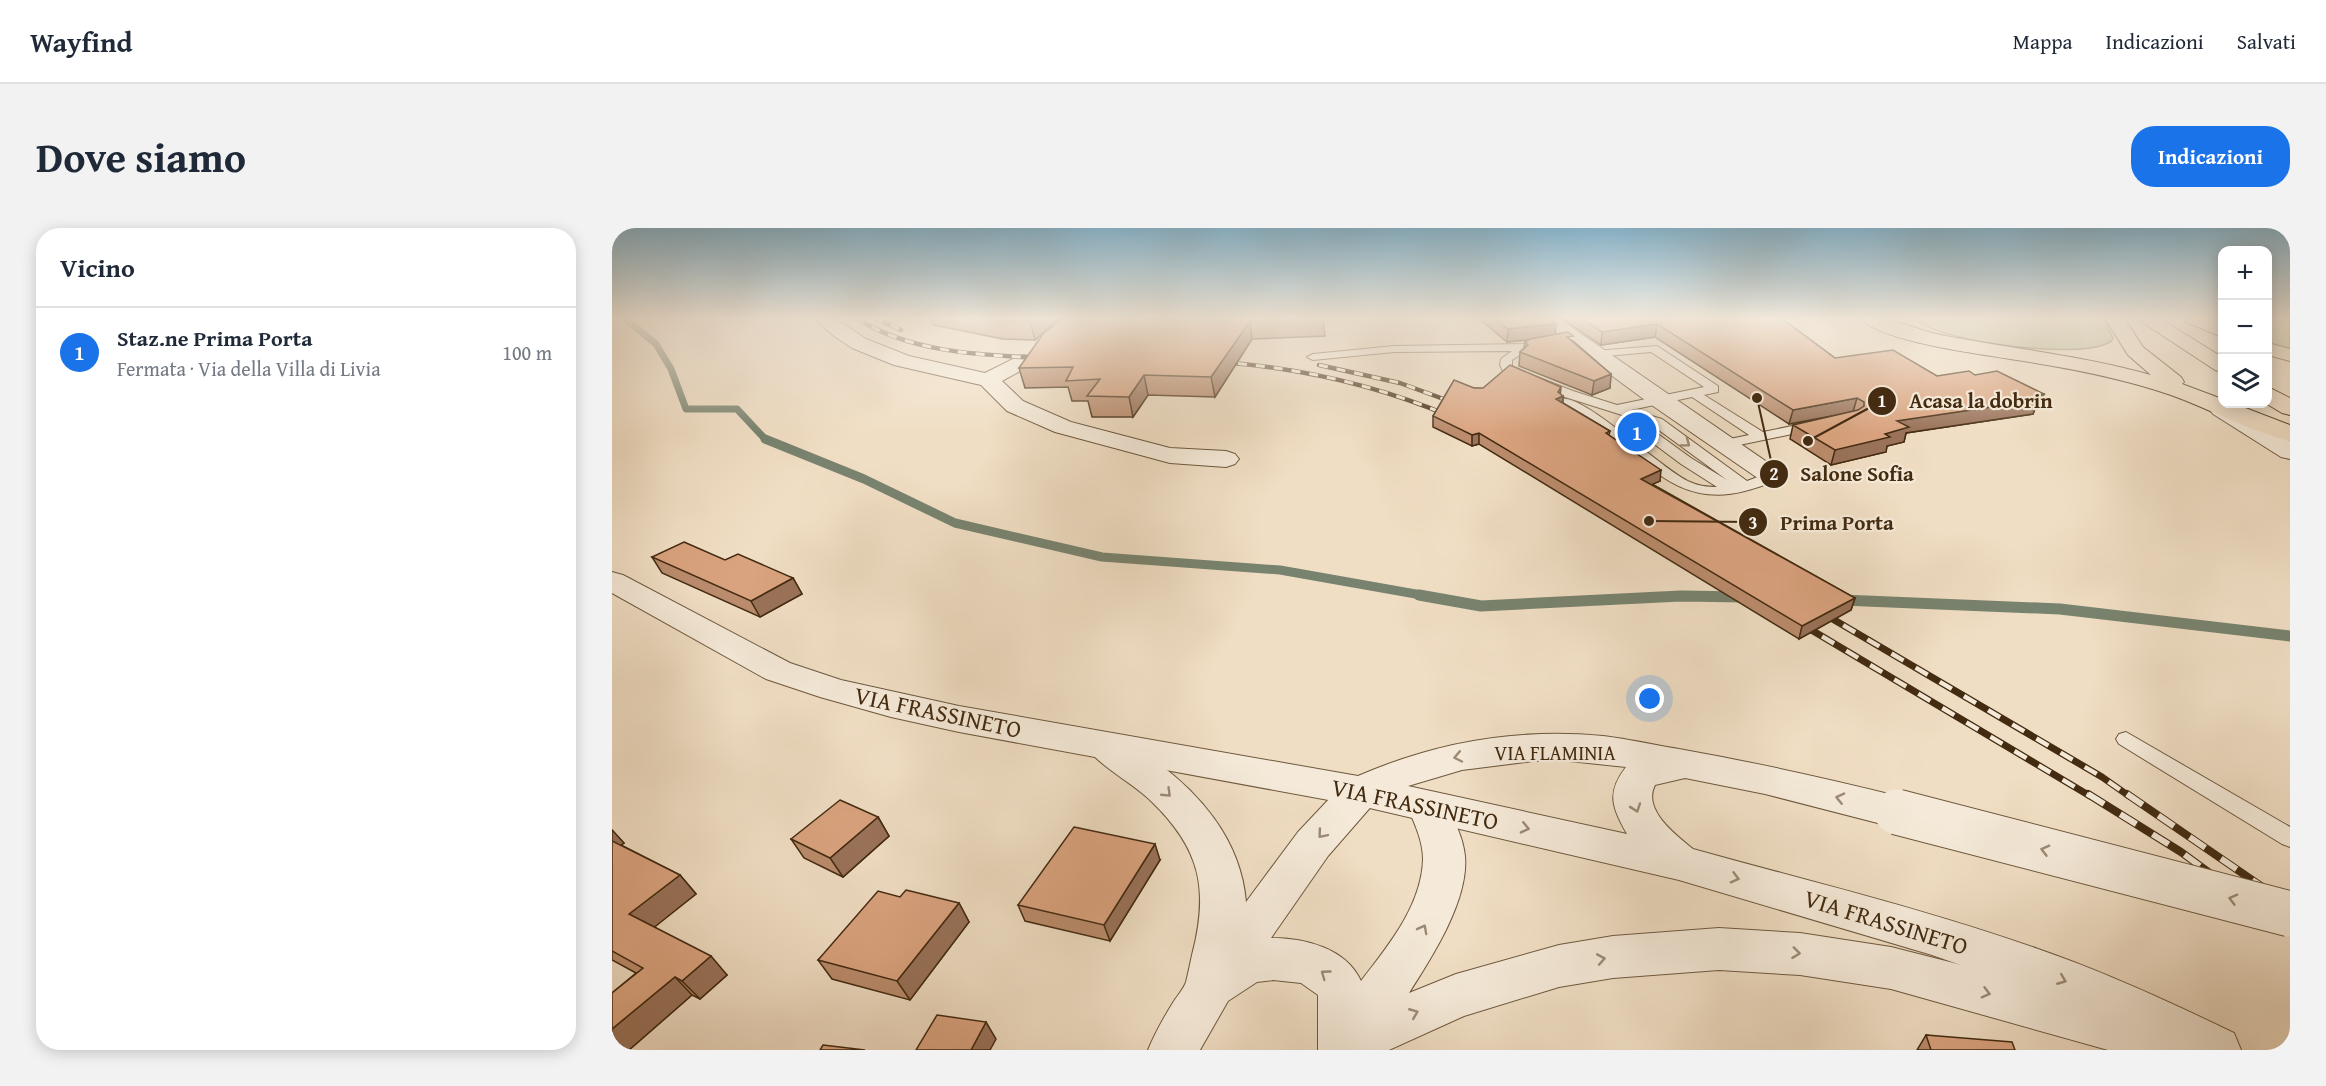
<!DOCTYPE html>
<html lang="it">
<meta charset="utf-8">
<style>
body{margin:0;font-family:"Gentium Book Plus",serif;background:#f2f2f3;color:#1f2937}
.controls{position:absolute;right:18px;top:18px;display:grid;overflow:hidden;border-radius:12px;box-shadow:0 3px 15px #0003}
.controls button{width:54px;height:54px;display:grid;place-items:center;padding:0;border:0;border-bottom:2px solid #e0e1e3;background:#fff;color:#1f2937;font:30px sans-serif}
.you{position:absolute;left:1038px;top:471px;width:21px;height:21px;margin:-15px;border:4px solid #fff;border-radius:50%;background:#1a73e8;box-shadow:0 0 0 9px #1a73e833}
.badge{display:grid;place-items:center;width:39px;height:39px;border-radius:50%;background:#1a73e8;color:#fff;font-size:20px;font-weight:700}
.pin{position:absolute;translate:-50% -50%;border:3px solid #fff;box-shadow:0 2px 6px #0006}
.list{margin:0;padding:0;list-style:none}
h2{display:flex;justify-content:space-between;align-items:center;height:78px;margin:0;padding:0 24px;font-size:26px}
h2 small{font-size:20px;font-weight:400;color:#747a83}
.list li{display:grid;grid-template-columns:39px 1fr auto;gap:18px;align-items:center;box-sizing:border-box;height:90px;padding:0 24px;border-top:2px solid #e0e1e3}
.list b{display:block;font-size:22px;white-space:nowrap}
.list p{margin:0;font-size:20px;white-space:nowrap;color:#747a83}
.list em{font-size:20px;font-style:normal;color:#747a83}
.icon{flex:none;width:33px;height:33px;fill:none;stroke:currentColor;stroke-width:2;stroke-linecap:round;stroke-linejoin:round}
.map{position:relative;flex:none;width:1678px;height:822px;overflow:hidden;border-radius:24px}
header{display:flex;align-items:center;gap:36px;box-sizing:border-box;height:84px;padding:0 30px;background:#fff;border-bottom:2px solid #e0e1e3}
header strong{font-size:28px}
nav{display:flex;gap:33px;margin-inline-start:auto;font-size:21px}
.intro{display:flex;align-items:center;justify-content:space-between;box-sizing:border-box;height:144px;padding:0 36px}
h1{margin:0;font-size:42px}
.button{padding:15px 27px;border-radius:24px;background:#1a73e8;color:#fff;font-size:21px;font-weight:700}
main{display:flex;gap:36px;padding:0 36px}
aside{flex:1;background:#fff;border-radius:24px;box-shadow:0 3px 15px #0003}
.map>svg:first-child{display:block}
.green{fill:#bbc192;stroke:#7f7652;stroke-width:1.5}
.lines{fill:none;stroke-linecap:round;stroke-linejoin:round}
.stream-far2{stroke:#78836f;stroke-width:7}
.stream-far1{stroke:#78836f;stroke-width:9}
.stream{stroke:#78836f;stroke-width:11}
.service-casing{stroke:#6e583e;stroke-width:2}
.minor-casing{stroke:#6e583e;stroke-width:2}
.tertiary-casing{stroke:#6e583e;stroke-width:2}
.trunk-casing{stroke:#432b11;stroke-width:2}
.service{fill:#f5ead9;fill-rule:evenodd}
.minor{fill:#f5ead9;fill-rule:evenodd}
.tertiary{fill:#f5ead9;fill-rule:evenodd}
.trunk{fill:#f0dec4;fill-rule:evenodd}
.rail-far2-casing{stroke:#432b11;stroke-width:4.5}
.rail-far1-casing{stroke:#432b11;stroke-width:7}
.rail-casing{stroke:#432b11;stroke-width:8}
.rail-far2{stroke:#f5ead9;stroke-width:3;stroke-dasharray:9;stroke-linecap:butt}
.rail-far1{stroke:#f5ead9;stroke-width:4.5;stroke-dasharray:14;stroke-linecap:butt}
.rail{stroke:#f5ead9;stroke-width:6;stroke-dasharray:19;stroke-linecap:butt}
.tertiary-bridge-casing{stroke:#6e583e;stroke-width:47;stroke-linecap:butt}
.tertiary-bridge{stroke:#f5ead9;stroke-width:45}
.wall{fill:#bb8c6d;stroke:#432b11;stroke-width:1.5}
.shaded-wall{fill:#997259;stroke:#432b11;stroke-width:1.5}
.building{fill:#daa37f;stroke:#432b11;stroke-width:1.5}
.oneway{stroke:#9c8a75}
.labels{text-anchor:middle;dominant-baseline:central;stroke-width:4.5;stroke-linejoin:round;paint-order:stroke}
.street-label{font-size:20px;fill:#432b11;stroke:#f5ead9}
.near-street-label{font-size:24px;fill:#432b11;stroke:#f5ead9}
.leader{fill:none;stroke:#432b11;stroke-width:2}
.callout-dot{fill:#432b11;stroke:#f5ead9;stroke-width:2}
.mark-label{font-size:18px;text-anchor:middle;font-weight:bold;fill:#fff}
.callout-label{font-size:21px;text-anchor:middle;font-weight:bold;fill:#432b11;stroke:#f5ead9;stroke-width:4.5;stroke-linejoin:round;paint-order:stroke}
</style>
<header>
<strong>Wayfind</strong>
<nav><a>Mappa</a><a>Indicazioni</a><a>Salvati</a></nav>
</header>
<div class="intro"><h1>Dove siamo</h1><a class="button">Indicazioni</a></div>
<main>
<aside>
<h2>Vicino<small></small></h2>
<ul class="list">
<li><span class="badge">1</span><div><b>Staz.ne Prima Porta</b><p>Fermata · Via della Villa di Livia</p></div><em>100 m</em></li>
</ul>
</aside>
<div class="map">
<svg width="1678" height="822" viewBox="0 0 1678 822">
<rect width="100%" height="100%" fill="#f0dec4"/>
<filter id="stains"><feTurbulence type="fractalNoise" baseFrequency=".00333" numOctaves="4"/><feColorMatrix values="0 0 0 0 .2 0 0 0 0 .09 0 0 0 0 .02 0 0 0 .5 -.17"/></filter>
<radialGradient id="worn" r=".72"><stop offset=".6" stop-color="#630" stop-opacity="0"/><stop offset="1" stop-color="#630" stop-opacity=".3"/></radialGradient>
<path class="green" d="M 1303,90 L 1492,90 L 1501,111 C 1483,135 1320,114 1303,90 Z
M 1656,90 L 1678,90 L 1678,123 L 1656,117 Z"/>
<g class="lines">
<path class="stream-far2" d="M 12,90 L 44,116 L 59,141 L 74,181 L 125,181 L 154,212"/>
<path class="stream-far1" d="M 153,211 L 252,251 L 343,295 L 490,329 L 668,342 L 815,368
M 1062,368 L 1091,368"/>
<path class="stream" d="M 807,367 L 869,378 L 1069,368 L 1131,369
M 1230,372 L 1448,381 L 1678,408"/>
<defs>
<path id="service" d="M 936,112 L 940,113 L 940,117 L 916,122 L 900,132 L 900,139 L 961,163 L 1005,177 L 1092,159 L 1039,124 L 983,129 L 977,126 L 983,123 L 1045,118 L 1106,158 L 1106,164 L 1092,167 L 1151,204 L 1204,193 L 1210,197 L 1204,201 L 1113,220 L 1108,219 L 1106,216 L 1108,213 L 1137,207 L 1080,169 L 1019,182 L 1050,191 L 1135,253 L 1159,244 L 1166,248 C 1159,256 1144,260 1133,263 C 1068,280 1037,236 989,201 C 976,192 958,186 947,174 L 949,171 C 973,166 1050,242 1078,254 C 1086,258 1096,259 1105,259 L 1069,236 L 1010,192 L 1010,187 L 953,169 L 891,143 L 888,137 L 889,131 L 900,123 L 782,124 L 701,132 L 695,129 L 701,126 L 782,118 L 913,116 ZM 1028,193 L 1040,197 L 1115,252 L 1079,230 Z
M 1514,504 L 1678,599 L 1678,619 L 1670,616 L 1507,516 L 1504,511 L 1507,506 Z"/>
<path id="minor" d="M 202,90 L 223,90 L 254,111 L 297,128 L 373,145 L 405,129 L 412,127 L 419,129 L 422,133 L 419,137 L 390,153 L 411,173 L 459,194 L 558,220 L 614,223 L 623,226 L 627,231 L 623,236 L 614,239 L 558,235 L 443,204 L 395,183 L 369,157 L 282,137 L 240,120 L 222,108 Z
M 925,90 L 946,90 L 1168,243 L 1172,248 L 1168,253 L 1159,256 L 1150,253 L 1041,178 L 927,94 Z
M 492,504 C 509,509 522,518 536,528 C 586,562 629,611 634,674 L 686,604 L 735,552 L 749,548 L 763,552 L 769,563 L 763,574 L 716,628 L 659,710 C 693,710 734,720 749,753 C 776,718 810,677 811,631 C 811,613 802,594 795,578 L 801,567 L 815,563 L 829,567 C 839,586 851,607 853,628 C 857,672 820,729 797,765 L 844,746 L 947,717 L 1001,708 L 1107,700 L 1188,705 L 1279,719 L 1584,797 L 1602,805 L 1609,822 L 1496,822 L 1279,761 L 1188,747 L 1107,742 L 1001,750 L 947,759 L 852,788 L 777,822 L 706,822 L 706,767 L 689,755 L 661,752 L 645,754 L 616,773 L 588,822 L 536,822 C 543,805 552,789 562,773 C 566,767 572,760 574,754 C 576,746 578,736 580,727 C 597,662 589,621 539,573 C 521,555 485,537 473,517 L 479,507 Z"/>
<path id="tertiary" d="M 1609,174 L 1617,176 L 1678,213 L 1678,231 L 1669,229 L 1601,186 L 1597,181 L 1601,176 Z
M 0,344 L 11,347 L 178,435 L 229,452 L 347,478 L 746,548 C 824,514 906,500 991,508 C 1017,511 1042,517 1067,521 C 1140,534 1213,550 1285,568 L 1299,573 L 1305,584 L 1299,595 L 1285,600 L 1153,566 L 1073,550 L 1043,557 C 1030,582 1064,607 1081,621 C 1196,653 1313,681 1426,721 C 1493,744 1558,774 1622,805 L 1629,822 L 1551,822 L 1511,801 L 1414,760 L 1320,727 L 1067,652 L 749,578 L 347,504 L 279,489 L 208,469 L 154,451 L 0,365 ZM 921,533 L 957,533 L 1014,539 C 994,565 1000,579 1015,606 L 796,558 L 850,542 Z"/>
<path id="trunk" d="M 1249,90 C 1279,87 1305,103 1334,108 C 1402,121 1472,128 1539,147 L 1516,127 L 1493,90 L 1512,90 L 1531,119 L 1569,149 L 1572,154 L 1570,156 L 1610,171 L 1610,176 L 1623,176 L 1678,197 L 1678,213 C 1637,203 1598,181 1559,167 C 1507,149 1452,139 1398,131 C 1369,126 1265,113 1249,90 Z
M 1524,90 L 1547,90 L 1610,129 L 1610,144 L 1603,142 Z
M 1572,90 L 1596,90 L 1610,96 L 1610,109 L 1574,94 Z
M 1656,115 L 1678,121 L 1678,133 L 1656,127 Z
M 1656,159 L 1678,170 L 1678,187 L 1670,185 L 1655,176 Z"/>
</defs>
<use href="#service" class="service-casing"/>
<use href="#minor" class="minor-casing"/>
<use href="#tertiary" class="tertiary-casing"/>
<use href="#trunk" class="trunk-casing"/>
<use href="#service" class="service"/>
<use href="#minor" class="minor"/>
<use href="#tertiary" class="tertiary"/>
<use href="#trunk" class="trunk"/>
<defs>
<path id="rail-far2" d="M 244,90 C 299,125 368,127 431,130
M 262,90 L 289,102
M 608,134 C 689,140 765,157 840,189
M 707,137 L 788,155 L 848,177"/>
<path id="rail-far1" d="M 1207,383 L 1490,549 L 1517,568
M 1186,394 L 1478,568"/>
<path id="rail" d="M 1476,566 L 1569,624 L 1678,704
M 1515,566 L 1678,678"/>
</defs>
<use href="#rail-far2" class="rail-far2-casing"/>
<use href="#rail-far1" class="rail-far1-casing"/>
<use href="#rail" class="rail-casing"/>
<use href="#rail-far2" class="rail-far2"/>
<use href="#rail-far1" class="rail-far1"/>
<use href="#rail" class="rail"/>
<defs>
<path id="tertiary-bridge" d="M 1285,584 L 1678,686"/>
</defs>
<use href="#tertiary-bridge" class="tertiary-bridge-casing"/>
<use href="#tertiary-bridge" class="tertiary-bridge"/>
</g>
<path class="wall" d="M 318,90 L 447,90 L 423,112 L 391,111 L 322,97 L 320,90 Z
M 450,90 L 711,90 L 713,108 L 640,111 L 603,169 L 536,167 L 521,189 L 480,189 L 476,173 L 460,173 L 456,159 L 413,160 L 407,140 Z
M 866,90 L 935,90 L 944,106 L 961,113 L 999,146 L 998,160 L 980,167 L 907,138 L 908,124 L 912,120 L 913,114 L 916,112 L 895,114 Z
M 949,90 L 1169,90 L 1223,130 L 1325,148 L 1363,147 L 1432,166 L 1426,180 L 1423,181 L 1421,186 L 1294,205 L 1292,214 L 1275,218 L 1274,224 L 1219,237 L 1178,211 L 1181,197 L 1218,188 L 1177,196 L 1043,109 L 989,117 Z
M 862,160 L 951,168 L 951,175 L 998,203 L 997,207 L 1048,253 L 1040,256 L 1243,370 L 1239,382 L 1187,411 L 867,216 L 860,218 L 821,199 L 821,188 Z
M 40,329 L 113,332 L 181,350 L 190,366 L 148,389 L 50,345 Z
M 266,589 L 277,608 L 231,649 L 192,630 L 179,611 Z
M 0,602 L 12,615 L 9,617 L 68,647 L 84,666 L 42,699 L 115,747 L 88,771 L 80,767 L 17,822 L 0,822 L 0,765 L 24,745 L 0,732 Z
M 548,632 L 498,713 L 413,693 L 406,677 Z
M 288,669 L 347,675 L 357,694 L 298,772 L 220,751 L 206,732 Z
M 1314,807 L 1403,822 L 1305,822 Z"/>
<path class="shaded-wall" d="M 422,90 L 447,90 L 423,112 L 418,93 Z
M 638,93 L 640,111 L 603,169 L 599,149 Z
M 944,96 L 943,109 L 895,114 L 896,101 Z
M 1045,96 L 1043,109 L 989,117 L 990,104 Z
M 999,146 L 998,160 L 980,167 L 982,153 Z
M 532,147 L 536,167 L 521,189 L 517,169 Z
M 949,159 L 948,170 L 951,168 L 950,179 L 944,171 L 946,164 Z
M 1432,166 L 1426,180 L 1423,181 L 1421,186 L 1294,205 L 1292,214 L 1275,218 L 1274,224 L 1219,237 L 1223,222 L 1285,193 Z
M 1245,170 L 1241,184 L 1177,196 L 1181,182 Z
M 867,205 L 867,216 L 860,218 L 860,207 Z
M 1049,242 L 1048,253 L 1028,262 L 1029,251 Z
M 181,350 L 190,366 L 148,389 L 139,373 Z
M 1243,370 L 1239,382 L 1187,411 L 1190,398 Z
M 266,589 L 277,608 L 231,649 L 218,630 Z
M 0,602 L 12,615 L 0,623 Z
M 543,616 L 548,632 L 498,713 L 492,697 Z
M 68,647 L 84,666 L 35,705 L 17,686 Z
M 347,675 L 357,694 L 298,772 L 285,753 Z
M 99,728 L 115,747 L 88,771 L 70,753 Z
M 63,749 L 80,767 L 17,822 L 1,822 L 0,821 L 0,801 Z
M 374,794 L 384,811 L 378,822 L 359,822 Z"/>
<path class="building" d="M 369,90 L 422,90 L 418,93 L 385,93 Z
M 450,90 L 699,90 L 638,93 L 599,149 L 532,147 L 517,169 L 475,168 L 488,151 L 454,153 L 461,139 L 407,140 L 431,106 Z
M 881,90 L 935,90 L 944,96 L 896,101 Z
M 969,90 L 1169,90 L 1223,130 L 1281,122 L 1325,148 L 1357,143 L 1363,147 L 1385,143 L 1432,166 L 1423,169 L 1427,172 L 1285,193 L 1297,199 L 1273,206 L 1278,209 L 1223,222 L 1181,197 L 1246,182 L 1252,178 L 1252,174 L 1245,170 L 1181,182 L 1045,96 L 990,104 Z
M 956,104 L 961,108 L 955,109 L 999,146 L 982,153 L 908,124 L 916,117 L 913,114 L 918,111 Z
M 898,137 L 949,159 L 946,164 L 951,168 L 944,171 L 998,203 L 994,205 L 1049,242 L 1029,251 L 1243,370 L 1190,398 L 867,205 L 860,207 L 821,188 L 842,152 L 862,160 L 871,160 Z
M 72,314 L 113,332 L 126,326 L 181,350 L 139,373 L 40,329 Z
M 228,572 L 266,589 L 218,630 L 179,611 Z
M 462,599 L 543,616 L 492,697 L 406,677 Z
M 0,613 L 68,647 L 17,686 L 99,728 L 70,753 L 63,749 L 0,801 L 0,765 L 31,740 L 0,723 Z
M 294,662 L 347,675 L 285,753 L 206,732 L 266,663 L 288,669 Z
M 325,787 L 374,794 L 359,822 L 304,822 Z
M 1314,807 L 1400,814 L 1403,822 L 1319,822 Z
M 211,817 L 253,822 L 208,822 Z"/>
<defs><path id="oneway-chevron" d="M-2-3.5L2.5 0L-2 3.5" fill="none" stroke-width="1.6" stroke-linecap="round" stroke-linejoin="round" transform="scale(1.5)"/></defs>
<g class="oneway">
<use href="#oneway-chevron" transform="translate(1074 215) rotate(37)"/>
<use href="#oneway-chevron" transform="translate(846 529) rotate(168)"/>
<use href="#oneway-chevron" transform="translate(555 565) rotate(44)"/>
<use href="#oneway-chevron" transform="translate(1228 570) rotate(-167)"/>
<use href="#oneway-chevron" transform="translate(1024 580) rotate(71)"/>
<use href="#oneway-chevron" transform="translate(913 600) rotate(13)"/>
<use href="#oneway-chevron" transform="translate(710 606) rotate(130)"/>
<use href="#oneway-chevron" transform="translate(1433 622) rotate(-165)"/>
<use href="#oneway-chevron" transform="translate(1123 650) rotate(15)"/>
<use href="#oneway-chevron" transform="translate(1621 671) rotate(-165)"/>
<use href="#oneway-chevron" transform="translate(811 701) rotate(-62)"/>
<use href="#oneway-chevron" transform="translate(1184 725) rotate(7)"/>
<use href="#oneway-chevron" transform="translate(989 731) rotate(-10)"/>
<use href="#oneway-chevron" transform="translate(713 746) rotate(-144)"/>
<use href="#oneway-chevron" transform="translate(1450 752) rotate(22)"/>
<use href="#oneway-chevron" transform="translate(1374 765) rotate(15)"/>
<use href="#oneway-chevron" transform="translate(802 785) rotate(-22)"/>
</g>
<linearGradient id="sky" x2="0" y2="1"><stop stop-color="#89b8d1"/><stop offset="0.44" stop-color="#f8f0e4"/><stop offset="1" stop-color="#f8f0e4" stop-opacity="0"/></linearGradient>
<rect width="1678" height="205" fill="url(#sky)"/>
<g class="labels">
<g class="street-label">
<text x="943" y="524">VIA FLAMINIA</text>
</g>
<g class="near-street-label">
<text transform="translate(326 484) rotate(12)">VIA FRASSINETO</text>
<text transform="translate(803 576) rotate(12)">VIA FRASSINETO</text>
<text transform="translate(1274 694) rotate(17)">VIA FRASSINETO</text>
</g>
</g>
<path class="leader" d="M1196 213L1270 173M1145 170L1162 246M1037 293L1141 294"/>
<g class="callout-dot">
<circle cx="1196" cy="213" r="6"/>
<circle cx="1145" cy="170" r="6"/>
<circle cx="1037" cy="293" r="6"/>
<circle cx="1270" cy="173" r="15"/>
<circle cx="1162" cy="246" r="15"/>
<circle cx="1141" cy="294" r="15"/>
</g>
<g class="mark-label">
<text x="1270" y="179">1</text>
<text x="1162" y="252">2</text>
<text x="1141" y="301">3</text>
</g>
<g class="callout-label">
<text x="1369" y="180">Acasa la dobrin</text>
<text x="1245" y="253">Salone Sofia</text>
<text x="1225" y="302">Prima Porta</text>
</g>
<rect width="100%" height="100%" filter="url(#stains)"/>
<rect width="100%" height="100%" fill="url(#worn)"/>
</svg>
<div class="controls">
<button>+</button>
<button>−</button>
<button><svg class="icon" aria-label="layers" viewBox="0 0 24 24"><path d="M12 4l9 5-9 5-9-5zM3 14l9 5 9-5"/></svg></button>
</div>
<div class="you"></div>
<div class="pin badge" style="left:1025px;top:204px">1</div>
</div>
</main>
